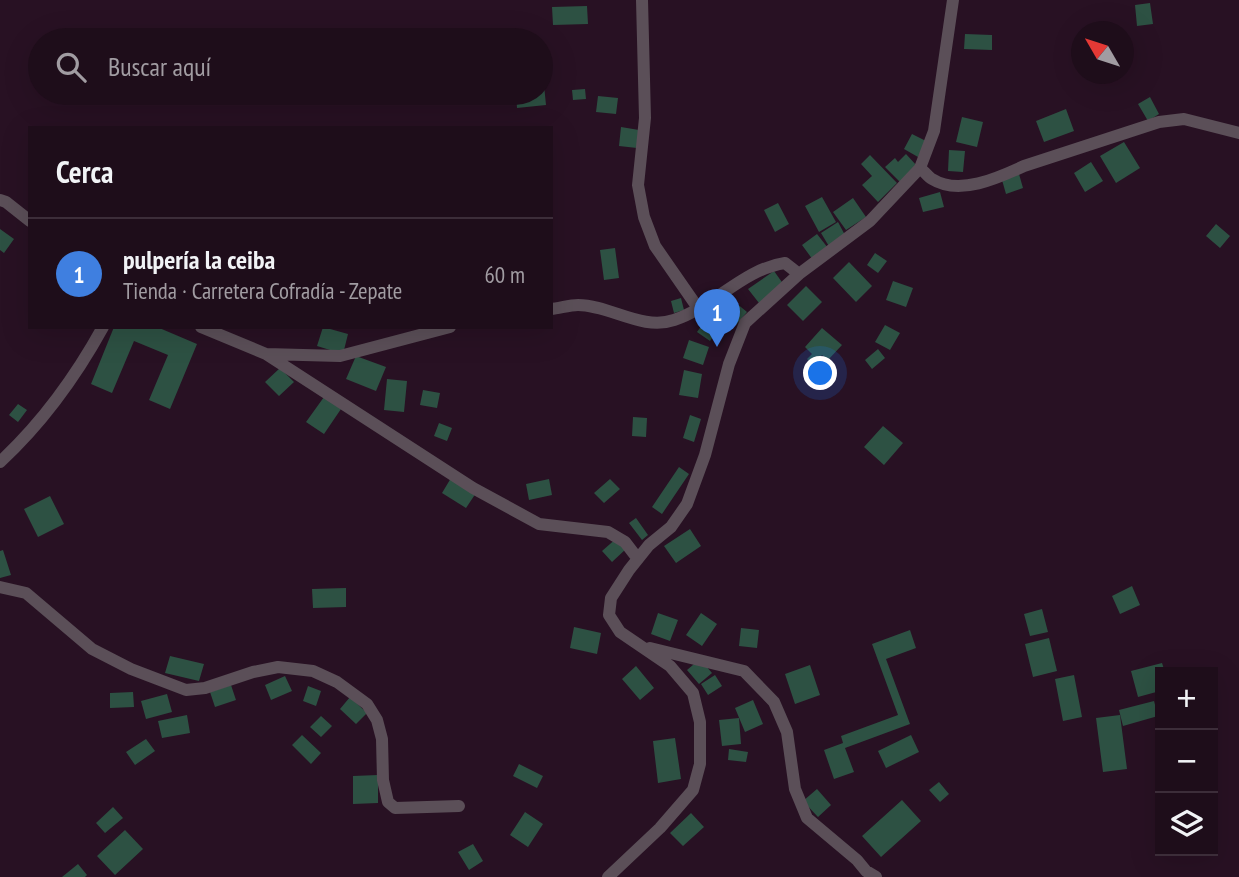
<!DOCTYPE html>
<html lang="es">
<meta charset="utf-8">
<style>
body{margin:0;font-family:"PT Sans Narrow",sans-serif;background:#2b1b27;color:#f1f3f6}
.controls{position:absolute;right:21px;bottom:21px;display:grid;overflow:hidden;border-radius:0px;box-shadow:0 7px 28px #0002}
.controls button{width:63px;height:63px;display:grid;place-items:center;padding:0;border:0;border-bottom:2px solid #3c2d39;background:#1e0d1a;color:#f1f3f6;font:35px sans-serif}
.compass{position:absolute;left:1071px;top:21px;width:63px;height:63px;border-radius:50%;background:#1e0d1a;box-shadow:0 7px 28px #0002;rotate:309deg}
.you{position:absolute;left:821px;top:374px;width:24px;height:24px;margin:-18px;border:5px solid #fff;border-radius:50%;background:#1a73e8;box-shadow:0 0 0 10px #1a73e833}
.badge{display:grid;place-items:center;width:46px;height:46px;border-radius:50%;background:#2563eb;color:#fff;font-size:23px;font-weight:700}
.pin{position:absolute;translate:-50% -58px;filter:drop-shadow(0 2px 4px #0008)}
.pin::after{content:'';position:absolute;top:37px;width:24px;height:21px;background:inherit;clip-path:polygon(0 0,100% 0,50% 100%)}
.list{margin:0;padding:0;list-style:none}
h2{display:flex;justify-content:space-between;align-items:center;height:91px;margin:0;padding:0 28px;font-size:30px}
h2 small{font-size:23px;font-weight:400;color:#a19ca2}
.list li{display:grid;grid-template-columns:46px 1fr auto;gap:21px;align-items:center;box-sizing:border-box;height:112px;padding:0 28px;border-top:2px solid #3c2d39}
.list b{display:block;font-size:26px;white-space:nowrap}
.list p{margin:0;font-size:23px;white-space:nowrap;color:#a19ca2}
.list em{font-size:23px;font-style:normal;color:#a19ca2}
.icon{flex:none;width:38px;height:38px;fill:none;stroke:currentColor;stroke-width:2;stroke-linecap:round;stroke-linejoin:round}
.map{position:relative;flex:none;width:1239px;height:877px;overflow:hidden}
.search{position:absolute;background:#1e0d1a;box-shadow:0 7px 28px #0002;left:28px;top:28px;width:525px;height:77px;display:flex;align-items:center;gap:18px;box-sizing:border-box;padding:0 24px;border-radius:38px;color:#a19ca2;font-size:26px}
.panel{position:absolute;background:#1e0d1a;box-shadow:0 7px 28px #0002;left:28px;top:126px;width:525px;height:203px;border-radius:0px}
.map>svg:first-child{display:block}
.building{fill:#2d5143}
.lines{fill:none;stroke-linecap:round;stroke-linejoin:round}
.minor{stroke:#5b4f58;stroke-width:12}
</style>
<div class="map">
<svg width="1239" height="877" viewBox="0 0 1239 877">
<rect width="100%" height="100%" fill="#281123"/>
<path class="building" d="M 1150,3 L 1153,24 L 1137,26 L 1135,5 Z
M 587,6 L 588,24 L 553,25 L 552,7 Z
M 965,34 L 992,35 L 992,50 L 964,49 Z
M 549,52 L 552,72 L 541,74 L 541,53 Z
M 541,85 L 544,85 L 546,105 L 517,108 L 516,93 L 541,93 Z
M 585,89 L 586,99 L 573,100 L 572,90 Z
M 598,96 L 618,98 L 616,114 L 596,112 Z
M 1150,97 L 1159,114 L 1148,121 L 1138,104 Z
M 1066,109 L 1074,131 L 1044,142 L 1036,121 Z
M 962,117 L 983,122 L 977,147 L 956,142 Z
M 621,127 L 639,130 L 637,148 L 619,146 Z
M 912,134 L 926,141 L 918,157 L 904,149 Z
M 1124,142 L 1140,168 L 1116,183 L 1100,156 Z
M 949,150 L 965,151 L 963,172 L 948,171 Z
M 906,154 L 917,166 L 900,182 L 885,167 L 895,158 L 898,162 Z
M 870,155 L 897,183 L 878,202 L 862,185 L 872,176 L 861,164 Z
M 1091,162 L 1103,181 L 1085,192 L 1074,173 Z
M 1019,174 L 1023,188 L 1006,194 L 1002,180 Z
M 940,192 L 944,207 L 923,212 L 919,198 Z
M 822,197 L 836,222 L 819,232 L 805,206 Z
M 853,198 L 866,217 L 846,230 L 833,212 Z
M 778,203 L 789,224 L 775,232 L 764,210 Z
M 838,222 L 846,237 L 830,248 L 821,233 Z
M 1216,224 L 1230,236 L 1220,248 L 1206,236 Z
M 0,229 L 14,239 L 4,253 L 0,250 Z
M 817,234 L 828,248 L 813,260 L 802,245 Z
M 615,248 L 619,278 L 604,280 L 600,250 Z
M 875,253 L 887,261 L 878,273 L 867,265 Z
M 849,262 L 872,286 L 856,302 L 833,278 Z
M 774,271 L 784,285 L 759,303 L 748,289 Z
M 893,281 L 913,288 L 906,307 L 886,300 Z
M 806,286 L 822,302 L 803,321 L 787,305 Z
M 681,298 L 684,310 L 674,313 L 671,301 Z
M 730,298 L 747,312 L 736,325 L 719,311 Z
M 707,318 L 720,327 L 710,341 L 697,332 Z
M 885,325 L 900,333 L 890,350 L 875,342 Z
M 114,327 L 157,327 L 197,344 L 170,409 L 149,400 L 168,355 L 134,341 L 112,393 L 91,384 Z
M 323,327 L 348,334 L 343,354 L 317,346 Z
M 822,328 L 842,345 L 828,360 L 822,355 L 813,365 L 807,359 L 812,354 L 805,347 Z
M 689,340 L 709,347 L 703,365 L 683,358 Z
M 878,349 L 885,358 L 872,369 L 865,360 Z
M 356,356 L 386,367 L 376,391 L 346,379 Z
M 280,368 L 294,382 L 279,396 L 265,382 Z
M 684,370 L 702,374 L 698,398 L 679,395 Z
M 387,379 L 407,381 L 404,412 L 384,410 Z
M 423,390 L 440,393 L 437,408 L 420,405 Z
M 324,397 L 341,409 L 324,434 L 306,422 Z
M 18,404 L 27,410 L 18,422 L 9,415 Z
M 690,415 L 701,419 L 694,442 L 683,438 Z
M 633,417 L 647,418 L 646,437 L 632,436 Z
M 439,423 L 452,428 L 447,441 L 434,436 Z
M 883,426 L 903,443 L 884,465 L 864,447 Z
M 679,467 L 689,474 L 662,514 L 652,507 Z
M 451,478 L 476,493 L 466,508 L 442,493 Z
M 549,479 L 552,495 L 529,500 L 526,484 Z
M 610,479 L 620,489 L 604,503 L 594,493 Z
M 50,496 L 64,524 L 38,537 L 24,509 Z
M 636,518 L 648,535 L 642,540 L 629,523 Z
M 690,529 L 701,546 L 676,563 L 664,546 Z
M 618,537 L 627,548 L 612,562 L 602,551 Z
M 3,550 L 11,575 L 0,578 L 0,551 Z
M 1132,586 L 1140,605 L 1120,614 L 1112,596 Z
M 346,588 L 346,607 L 313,608 L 312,589 Z
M 1042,609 L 1048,632 L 1030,636 L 1024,614 Z
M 658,613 L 678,620 L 670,641 L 651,634 Z
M 701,613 L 717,624 L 702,646 L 686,635 Z
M 574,627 L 601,633 L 597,654 L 570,648 Z
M 741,628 L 759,630 L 757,648 L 739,646 Z
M 910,630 L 916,648 L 886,659 L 910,724 L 845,748 L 854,772 L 834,779 L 824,750 L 843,743 L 841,736 L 898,715 L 872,644 Z
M 1049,638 L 1057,671 L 1033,677 L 1025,644 Z
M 170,656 L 204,664 L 199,681 L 165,673 Z
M 700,659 L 712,673 L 699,684 L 687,670 Z
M 1162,663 L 1165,672 L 1160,672 L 1160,691 L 1138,697 L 1131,671 Z
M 810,665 L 820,695 L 795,704 L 785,674 Z
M 636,666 L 654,688 L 640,700 L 622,679 Z
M 715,675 L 722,686 L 708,695 L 701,684 Z
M 1074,675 L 1082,717 L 1063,721 L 1055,679 Z
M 285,676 L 292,691 L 271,700 L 265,685 Z
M 231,685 L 236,700 L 215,707 L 210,692 Z
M 308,686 L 321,691 L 316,706 L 303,701 Z
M 133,692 L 134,707 L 110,708 L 110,693 Z
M 167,694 L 172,712 L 146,719 L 141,701 Z
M 350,697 L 367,713 L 356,724 L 340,709 Z
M 753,700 L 763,724 L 745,732 L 735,708 Z
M 1154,701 L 1158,716 L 1123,726 L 1119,710 Z
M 187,715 L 190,733 L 162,738 L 158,721 Z
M 1120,715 L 1127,769 L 1103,772 L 1096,718 Z
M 321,716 L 332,726 L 321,737 L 310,727 Z
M 739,718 L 741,744 L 722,746 L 719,720 Z
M 302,735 L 321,753 L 311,764 L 292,745 Z
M 911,735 L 919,752 L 886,768 L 878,751 Z
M 675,738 L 681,779 L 658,783 L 653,741 Z
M 146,739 L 155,751 L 135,765 L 126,752 Z
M 729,749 L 748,752 L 746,762 L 728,760 Z
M 519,764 L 543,776 L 537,788 L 513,776 Z
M 378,775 L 378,803 L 353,804 L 353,776 Z
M 939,782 L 949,794 L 940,802 L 929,790 Z
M 817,789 L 831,805 L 818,817 L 803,801 Z
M 902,800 L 921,821 L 881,857 L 862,836 Z
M 113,807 L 123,818 L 105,833 L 96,823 Z
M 525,812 L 543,824 L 528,847 L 510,835 Z
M 691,813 L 704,827 L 683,846 L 670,833 Z
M 125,830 L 143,849 L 115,875 L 97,856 Z
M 473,844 L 483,861 L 469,870 L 458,852 Z
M 78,864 L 87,875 L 85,877 L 62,877 Z"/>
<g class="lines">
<path class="minor" d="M 642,0 L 645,118 L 638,185 L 644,217 L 655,246 L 698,308
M 920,168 C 924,171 928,177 932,179 C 959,196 998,178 1024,166 L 1159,122 L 1184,119 L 1239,133
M 0,200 L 6,202 L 30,221
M 551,309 C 560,308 570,305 578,305 C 610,305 642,331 674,320 C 714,307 743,269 785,263 L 799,274
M 201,327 L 266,354 L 340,356 L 450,327
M 266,354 L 473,488 L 539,524 L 608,532 L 625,542 L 638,559
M 0,462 C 41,424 76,376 103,327
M 0,587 L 26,593 L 92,649 L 131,669 L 186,690 L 205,688 L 253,672 L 278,667 L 313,671 L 337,682 L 367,704 L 377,720 L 382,739 L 383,780 L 388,802 L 395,808 L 459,806
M 650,648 L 744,671 L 774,702 L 787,732 L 795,789 L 807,818 L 857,860 L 866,871 L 876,877
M 608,877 L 660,828 L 693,790 L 700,764 L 700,722 L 693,693 L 670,666 L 620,632 L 609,615 L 611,598 L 629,570 L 649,545 L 671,527 L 687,504 L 705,455 L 729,364 L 745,323 L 799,274 L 870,221 L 920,168 L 934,131 L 953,0"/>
</g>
</svg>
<div class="controls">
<button>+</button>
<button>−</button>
<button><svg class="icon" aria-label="layers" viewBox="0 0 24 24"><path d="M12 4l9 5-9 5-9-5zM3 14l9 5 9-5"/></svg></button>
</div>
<svg class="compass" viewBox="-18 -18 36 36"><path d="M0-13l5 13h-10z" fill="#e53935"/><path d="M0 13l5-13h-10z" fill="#a19ca2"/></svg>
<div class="you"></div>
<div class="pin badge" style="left:717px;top:347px;background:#3f7fe0">1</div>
<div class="search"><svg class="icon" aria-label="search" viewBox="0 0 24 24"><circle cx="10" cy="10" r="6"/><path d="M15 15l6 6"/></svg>Buscar aquí</div>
<section class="panel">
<h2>Cerca<small></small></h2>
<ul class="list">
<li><span class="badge" style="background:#3f7fe0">1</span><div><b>pulpería la ceiba</b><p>Tienda · Carretera Cofradía - Zepate</p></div><em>60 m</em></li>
</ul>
</section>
</div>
